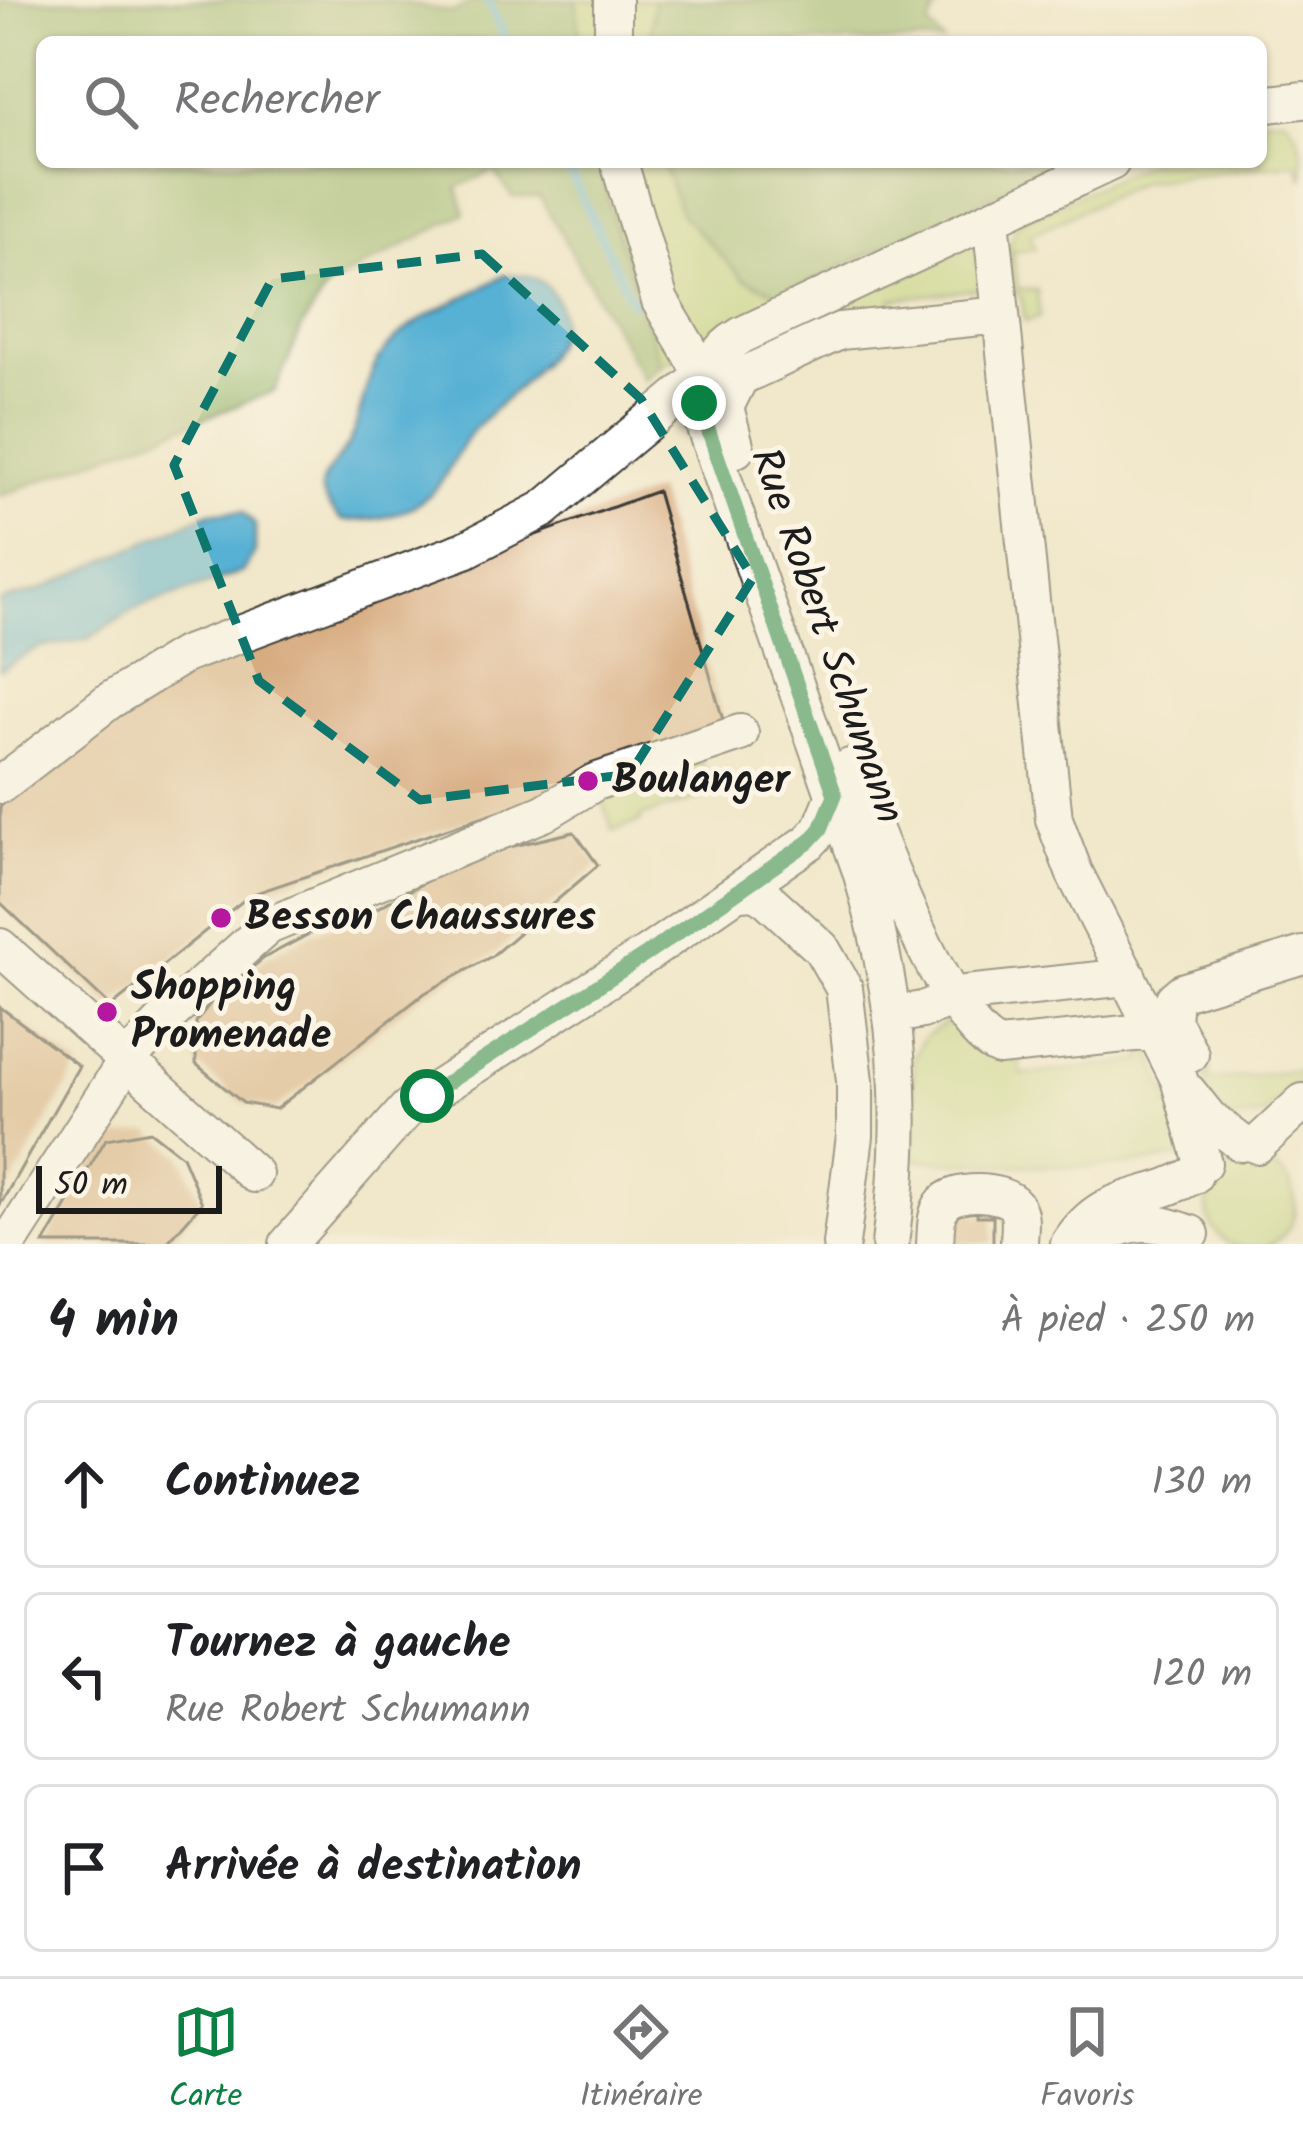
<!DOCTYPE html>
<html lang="fr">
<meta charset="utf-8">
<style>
body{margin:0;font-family:Kalam,sans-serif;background:#f2f2f2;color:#202124}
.scale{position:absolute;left:36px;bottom:30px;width:186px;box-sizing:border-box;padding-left:12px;border:6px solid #1c1c1c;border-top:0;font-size:33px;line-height:42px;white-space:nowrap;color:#1c1c1c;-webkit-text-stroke:9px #fcf5e5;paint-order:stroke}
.stop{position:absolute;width:36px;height:36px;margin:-27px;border:9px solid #0b8043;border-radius:50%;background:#fff}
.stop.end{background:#0b8043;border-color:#fff;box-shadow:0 3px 12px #0008}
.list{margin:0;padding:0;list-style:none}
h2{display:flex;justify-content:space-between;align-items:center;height:156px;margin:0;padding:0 48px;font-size:51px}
h2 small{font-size:39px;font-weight:400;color:#757577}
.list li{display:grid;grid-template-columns:78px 1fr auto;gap:36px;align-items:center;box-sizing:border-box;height:168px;margin:0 24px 24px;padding:0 24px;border:3px solid #e0e0e0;border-radius:18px}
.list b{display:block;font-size:45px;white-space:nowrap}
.list p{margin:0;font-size:39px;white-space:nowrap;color:#757577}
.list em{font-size:39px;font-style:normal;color:#757577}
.icon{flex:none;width:66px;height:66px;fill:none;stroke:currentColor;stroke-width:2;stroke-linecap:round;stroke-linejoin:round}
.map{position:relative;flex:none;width:1303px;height:1244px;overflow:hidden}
.search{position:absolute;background:#fff;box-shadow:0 3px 9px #0004;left:36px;right:36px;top:36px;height:132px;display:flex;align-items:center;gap:30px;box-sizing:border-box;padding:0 42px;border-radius:18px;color:#757577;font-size:45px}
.sheet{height:732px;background:#fff}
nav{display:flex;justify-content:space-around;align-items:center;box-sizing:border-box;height:168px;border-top:3px solid #e0e0e0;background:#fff;font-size:33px;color:#757577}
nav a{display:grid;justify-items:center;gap:6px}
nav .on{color:#0b8043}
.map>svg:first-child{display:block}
.green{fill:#b9d277;stroke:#6a774a;stroke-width:3}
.forest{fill:#92b468;stroke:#576842;stroke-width:3}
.water{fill:#56b1d4;stroke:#396678;stroke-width:3}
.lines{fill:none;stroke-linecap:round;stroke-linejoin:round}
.stream{stroke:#56b1d4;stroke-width:8}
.building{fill:#d7ac81}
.minor-casing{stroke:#3c3a36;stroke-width:40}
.minor{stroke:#fff;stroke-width:36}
.route{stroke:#0b8043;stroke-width:15}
.marked{fill:none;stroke:#0f766e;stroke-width:9;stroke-dasharray:24 15;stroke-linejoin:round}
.poi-dot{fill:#b5179e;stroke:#fcf5e5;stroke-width:4.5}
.labels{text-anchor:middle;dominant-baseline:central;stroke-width:10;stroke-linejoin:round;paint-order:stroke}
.street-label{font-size:42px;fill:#1c1c1c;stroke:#fcf5e5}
.poi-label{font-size:42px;font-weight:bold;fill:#1c1c1c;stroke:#fcf5e5;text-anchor:start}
</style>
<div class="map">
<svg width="1303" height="1244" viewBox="0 0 1303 1244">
<rect width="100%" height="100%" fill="#fcf5e5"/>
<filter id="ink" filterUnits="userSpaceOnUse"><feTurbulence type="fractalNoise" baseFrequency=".00833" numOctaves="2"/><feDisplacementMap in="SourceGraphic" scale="24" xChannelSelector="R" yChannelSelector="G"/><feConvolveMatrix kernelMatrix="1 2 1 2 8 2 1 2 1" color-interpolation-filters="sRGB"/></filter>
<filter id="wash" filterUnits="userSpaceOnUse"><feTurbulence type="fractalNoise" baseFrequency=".004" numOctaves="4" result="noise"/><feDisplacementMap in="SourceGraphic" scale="48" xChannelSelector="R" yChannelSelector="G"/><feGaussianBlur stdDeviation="2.7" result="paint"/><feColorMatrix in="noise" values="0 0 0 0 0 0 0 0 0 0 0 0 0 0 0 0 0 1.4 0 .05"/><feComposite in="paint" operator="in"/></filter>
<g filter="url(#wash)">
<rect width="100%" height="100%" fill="#f1e7cb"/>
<path class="green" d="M 576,0 L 654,0 L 650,42 L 580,42 Z
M 1284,117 C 1303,134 1303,156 1303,180 L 1297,163 L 1142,181 L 1030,235 L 1035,249 L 1013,252 L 1018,289 L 1037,290 L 1040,317 L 1025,322 L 1021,297 L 1011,290 C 1009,265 1003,241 1021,221 L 1149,162 L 1261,162 L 1261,119 Z
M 601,162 L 662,162 L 681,214 L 744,279 L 782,295 L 661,365 L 610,210 Z
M 977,241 L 981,289 L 892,299 L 893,316 L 719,380 L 744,349 Z
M 697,750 L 711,794 L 640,817 L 641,821 L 613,831 L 598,787 Z
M 1303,962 L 1303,976 C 1268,980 1206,979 1184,1010 L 1210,1064 L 1210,1081 L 1301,1070 L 1303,1055 L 1303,1077 L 1262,1116 L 1222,1121 L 1207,1100 L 1205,1073 L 1177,1009 L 1185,999 L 1200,990 Z
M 956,1015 L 1019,1056 L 1022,1075 L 1142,1061 L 1142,1051 L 1150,1050 L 1189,1154 C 1103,1177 1003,1163 913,1160 L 914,1056 L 924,1037 Z
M1207 1205a44 44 0 1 1 88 0a44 44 0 1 1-88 0Z"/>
<path class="forest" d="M 0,0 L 389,0 L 453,12 L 475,0 L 576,0 L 580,42 L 42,42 L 42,162 L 601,162 L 610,210 L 661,365 L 644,380 L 540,197 L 512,197 L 494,171 L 458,187 L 465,213 L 329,285 L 303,325 L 275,391 L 0,496 Z
M 654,0 L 940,0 L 929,26 L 944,42 L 650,42 Z
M 662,162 L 1059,162 L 1061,165 L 782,295 L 744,279 L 681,214 Z"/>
<path class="water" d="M 506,274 C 527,274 541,276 553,294 C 588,347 497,398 470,434 C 456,452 446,481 429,495 C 404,516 374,522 342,520 C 303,483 328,478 348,444 C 363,417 363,381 381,356 C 408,316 467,300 506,274 Z
M 211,512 L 243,512 L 255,525 L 255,552 L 243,572 L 135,609 L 88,639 L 39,648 L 0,670 L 0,601 L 40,590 Z"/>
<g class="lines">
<path class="stream" d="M 487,0 L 507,42
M 565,162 L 633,304"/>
</g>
<g id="blocks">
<path class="building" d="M 657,491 L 727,734 L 250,895 L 111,1007 L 0,902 L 0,807 L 38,770 L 215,652 Z
M 574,832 L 598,865 L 492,956 L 425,993 L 276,1109 L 243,1103 L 196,1064 L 196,1022 L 214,998 L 264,958 L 311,933 L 364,915 L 475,855 Z
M 0,1007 L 79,1066 L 0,1205 Z
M 150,1131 L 182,1156 L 202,1203 L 166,1244 L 44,1244 L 106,1139 Z
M 977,1198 L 977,1216 L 993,1216 L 993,1244 L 946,1244 L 947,1212 Z"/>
</g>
</g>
<g filter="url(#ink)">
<use href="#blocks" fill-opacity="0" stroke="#3c3a36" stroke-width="3"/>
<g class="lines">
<defs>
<path id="minor" d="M 613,42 L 613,0
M 1261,105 L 1303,100
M 991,219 L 1054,819 L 1074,872 L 1179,1079 L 1203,1163
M 736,449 L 725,407 L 740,377 L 840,331 L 1001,315
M 850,767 C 871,824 946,1028 999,1047 L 1154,1031
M 0,785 L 109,701 L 184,655 L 465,550 L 544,509 L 704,375 L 660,301 L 619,162
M 740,892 L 755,891 L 764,896 L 821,948 L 844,988 L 855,1081 L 855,1136 L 841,1244
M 0,947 L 254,1174
M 895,1015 L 922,1010 L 966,994 L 1128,977
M 1190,1054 L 1172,1021 L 1174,999 L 1182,992 L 1303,955
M 1188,1092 L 1209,1118 L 1241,1143
M 1257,1145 L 1303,1102
M 1103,1236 C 1134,1216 1158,1222 1191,1234
M 8,1244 L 127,1060 L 172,1012 L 268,926 L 544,813 L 595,782 L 740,733
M 288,1244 L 408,1108 L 647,954 L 809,842 L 821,829 L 835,795
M 890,1244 C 908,1112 898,999 861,871 L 703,422 C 696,383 708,355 742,335 L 1111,162
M 935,1244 C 936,1232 935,1215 942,1205 C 953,1188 1003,1190 1015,1205 C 1023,1216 1019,1231 1019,1244
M 1069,1244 C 1104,1189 1143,1204 1194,1175"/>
</defs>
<use href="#minor" class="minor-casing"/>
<use href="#minor" class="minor"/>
</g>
</g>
<g class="lines" filter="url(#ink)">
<path class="route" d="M 427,1096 L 647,954 L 809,842 L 821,829 L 835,795 L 699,403"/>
</g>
<path d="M0 0H1303V1244H0ZM 482,254 L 641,399 L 753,578 L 630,774 L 420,800 L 259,681 L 174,465 L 272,279 Z" fill="#f1e7cb" fill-opacity=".55" fill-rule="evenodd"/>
<path class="marked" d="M 482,254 L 641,399 L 753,578 L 630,774 L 420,800 L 259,681 L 174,465 L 272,279 Z"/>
<g class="poi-dot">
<circle cx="588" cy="781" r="12"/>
<circle cx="221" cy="918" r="12"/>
<circle cx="107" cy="1012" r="12"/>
</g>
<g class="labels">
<g class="street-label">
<text transform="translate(826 636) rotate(71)">Rue Robert Schumann</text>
</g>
<g class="poi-label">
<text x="612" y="781">Boulanger</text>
<text x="245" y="918">Besson Chaussures</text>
<text x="131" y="988">Shopping<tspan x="131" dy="48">Promenade</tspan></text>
</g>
</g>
</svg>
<div class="scale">50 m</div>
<div class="stop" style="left:427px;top:1096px"></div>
<div class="stop end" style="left:699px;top:403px"></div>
<div class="search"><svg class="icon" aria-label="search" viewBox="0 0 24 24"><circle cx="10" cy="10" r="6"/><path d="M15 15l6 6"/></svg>Rechercher</div>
</div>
<section class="sheet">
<h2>4 min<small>À pied · 250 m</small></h2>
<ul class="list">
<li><svg class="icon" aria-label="ahead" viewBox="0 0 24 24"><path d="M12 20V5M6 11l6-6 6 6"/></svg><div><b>Continuez</b></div><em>130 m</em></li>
<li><svg class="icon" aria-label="left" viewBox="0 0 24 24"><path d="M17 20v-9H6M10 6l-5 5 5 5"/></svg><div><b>Tournez à gauche</b><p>Rue Robert Schumann</p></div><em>120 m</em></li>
<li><svg class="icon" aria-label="arrive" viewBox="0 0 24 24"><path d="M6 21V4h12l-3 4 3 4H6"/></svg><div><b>Arrivée à destination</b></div></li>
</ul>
</section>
<nav>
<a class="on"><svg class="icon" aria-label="map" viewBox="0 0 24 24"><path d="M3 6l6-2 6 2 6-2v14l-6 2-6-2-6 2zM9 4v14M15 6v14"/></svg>Carte</a>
<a><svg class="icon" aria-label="directions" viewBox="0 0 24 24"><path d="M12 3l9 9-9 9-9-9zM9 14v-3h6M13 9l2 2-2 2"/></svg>Itinéraire</a>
<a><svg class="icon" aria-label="saved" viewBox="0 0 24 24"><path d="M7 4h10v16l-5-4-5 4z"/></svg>Favoris</a>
</nav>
